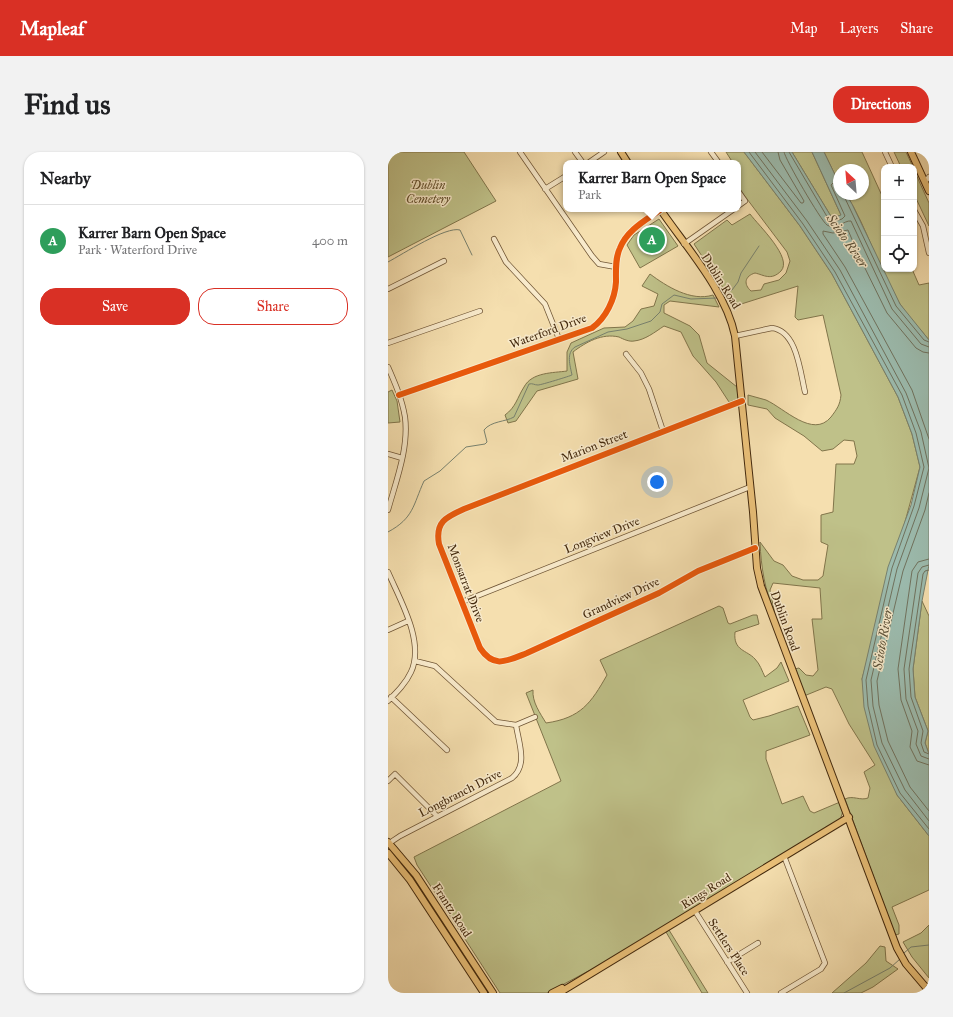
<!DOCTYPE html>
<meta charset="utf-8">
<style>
body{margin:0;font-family:"IM FELL Great Primer",serif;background:#f2f2f2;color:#202124}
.controls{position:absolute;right:12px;top:12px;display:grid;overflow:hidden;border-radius:8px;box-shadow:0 1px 3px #0004}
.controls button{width:36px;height:36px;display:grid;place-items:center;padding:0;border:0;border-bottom:1px solid #e0e0e0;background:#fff;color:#202124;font:20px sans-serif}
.compass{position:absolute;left:445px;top:12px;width:36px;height:36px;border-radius:50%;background:#fff;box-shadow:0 1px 3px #0004;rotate:334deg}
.you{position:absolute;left:269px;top:330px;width:14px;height:14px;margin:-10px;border:3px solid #fff;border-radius:50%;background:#1a73e8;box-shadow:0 0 0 6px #1a73e833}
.badge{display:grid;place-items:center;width:26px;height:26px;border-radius:50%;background:#d93025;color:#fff;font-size:13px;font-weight:700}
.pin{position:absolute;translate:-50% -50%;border:2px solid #fff;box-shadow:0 1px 4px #0006}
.popup{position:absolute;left:175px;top:8px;width:178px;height:52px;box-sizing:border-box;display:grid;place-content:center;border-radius:8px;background:#fff;filter:drop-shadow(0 1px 3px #0005);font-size:13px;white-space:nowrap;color:#757577}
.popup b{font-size:15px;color:#202124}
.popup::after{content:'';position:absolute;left:50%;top:100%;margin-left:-8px;border:8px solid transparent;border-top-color:#fff}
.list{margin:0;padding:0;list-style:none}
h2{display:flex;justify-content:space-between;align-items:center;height:52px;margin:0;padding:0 16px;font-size:17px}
h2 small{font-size:13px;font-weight:400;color:#757577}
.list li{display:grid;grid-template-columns:26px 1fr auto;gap:12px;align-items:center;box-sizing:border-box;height:72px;padding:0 16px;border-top:1px solid #e0e0e0}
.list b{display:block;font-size:15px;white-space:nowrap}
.list p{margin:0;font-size:13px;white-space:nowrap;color:#757577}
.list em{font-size:13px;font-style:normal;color:#757577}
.actions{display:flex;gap:8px;padding:12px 16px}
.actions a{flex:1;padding:9px 0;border:1px solid #d93025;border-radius:16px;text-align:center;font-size:14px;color:#d93025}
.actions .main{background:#d93025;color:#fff}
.icon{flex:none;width:22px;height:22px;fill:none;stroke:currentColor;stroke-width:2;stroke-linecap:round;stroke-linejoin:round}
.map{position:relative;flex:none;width:541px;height:841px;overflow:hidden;border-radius:16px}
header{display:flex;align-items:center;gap:24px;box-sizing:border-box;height:56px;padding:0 20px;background:#d93025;color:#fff}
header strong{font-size:19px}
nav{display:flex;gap:22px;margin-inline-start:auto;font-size:14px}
.intro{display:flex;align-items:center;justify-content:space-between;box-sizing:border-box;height:96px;padding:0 24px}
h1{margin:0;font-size:28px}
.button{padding:10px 18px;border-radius:16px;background:#d93025;color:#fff;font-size:14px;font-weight:700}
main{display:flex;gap:24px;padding:0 24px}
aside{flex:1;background:#fff;border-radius:16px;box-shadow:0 1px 3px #0004}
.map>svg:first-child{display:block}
.green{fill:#bfc189;stroke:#81754b}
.water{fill:#9cbcaf;stroke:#78816e}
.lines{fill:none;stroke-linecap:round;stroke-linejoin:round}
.shore{stroke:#70725e;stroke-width:1}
.stream{stroke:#78816e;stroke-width:1}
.minor-casing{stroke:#705636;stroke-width:6}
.major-casing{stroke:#43290d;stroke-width:8}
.minor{stroke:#f8eacb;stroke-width:4.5}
.major{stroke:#eac078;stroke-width:6}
.cycleway-casing{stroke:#f8eacb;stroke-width:8}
.cycleway{stroke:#e8590c;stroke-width:6}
.labels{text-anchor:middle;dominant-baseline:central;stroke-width:3;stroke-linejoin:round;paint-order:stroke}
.park-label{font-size:12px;font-style:italic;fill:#624f2c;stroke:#f8eacb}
.street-label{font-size:12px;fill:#43290d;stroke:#f8eacb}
.water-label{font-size:13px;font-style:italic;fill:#594e36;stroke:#f8eacb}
</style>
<header>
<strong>Mapleaf</strong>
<nav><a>Map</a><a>Layers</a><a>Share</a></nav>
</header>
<div class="intro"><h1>Find us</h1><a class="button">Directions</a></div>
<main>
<aside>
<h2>Nearby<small></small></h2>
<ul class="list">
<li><span class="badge" style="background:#2e9e5b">A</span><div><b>Karrer Barn Open Space</b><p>Park · Waterford Drive</p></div><em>400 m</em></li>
</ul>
<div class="actions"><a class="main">Save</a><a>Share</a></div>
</aside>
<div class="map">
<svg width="541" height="841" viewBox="0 0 541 841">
<rect width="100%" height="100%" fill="#f5dfaf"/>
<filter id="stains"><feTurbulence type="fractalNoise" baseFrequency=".005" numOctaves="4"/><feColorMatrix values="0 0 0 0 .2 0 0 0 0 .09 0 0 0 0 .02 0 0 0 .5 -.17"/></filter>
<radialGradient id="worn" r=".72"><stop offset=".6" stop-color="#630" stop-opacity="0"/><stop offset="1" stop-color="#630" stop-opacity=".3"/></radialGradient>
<path class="green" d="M 0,0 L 76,0 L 108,49 L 0,105 Z
M 338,0 L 356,0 L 412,74 L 444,122 L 510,245 L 524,282 L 532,315 L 474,527 L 509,643 L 541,684 L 541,738 L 504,755 L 511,773 L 511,782 L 507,783 L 457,647 C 465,643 472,649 480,646 L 482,636 L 476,620 L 487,613 L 461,572 L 444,537 L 438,535 L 416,544 L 406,517 L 411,516 L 418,523 L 425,524 L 430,518 L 424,467 L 434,467 L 432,436 L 385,431 L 382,438 L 387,463 C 377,438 373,416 372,390 L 386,409 L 395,413 L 404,424 L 415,428 L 430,428 L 435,424 L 440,393 L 433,390 L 433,363 L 445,360 L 448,312 L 466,312 L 469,304 L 466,289 L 456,288 L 445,297 L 434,299 L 416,284 L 387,266 L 379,257 L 360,253 L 360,243 C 366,245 372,246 378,248 C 396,256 425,287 443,265 C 449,257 452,253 453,243 L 435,163 L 410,168 L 407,165 L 410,134 L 347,154 L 306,92 L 339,68 L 344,73 L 362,62 C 371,74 405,106 393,119 C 383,129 376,123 367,121 C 357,124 355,132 363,139 L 373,138 L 376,132 L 391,128 L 398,121 L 402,109 L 399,100 L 356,43 L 350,34 L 350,11 L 345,11 Z
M 404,0 L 424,0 L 453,63 L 444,66 Z
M 436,0 L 474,0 L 496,48 L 496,117 L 524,117 L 531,133 L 541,131 L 541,188 C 532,176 520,166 512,152 C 490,117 480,77 458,42 L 475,42 L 475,18 L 451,18 L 451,31 Z
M 506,0 L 518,0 L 525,15 L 513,15 Z
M 526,18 L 541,51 L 541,74 L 526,42 Z
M 271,67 L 290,94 L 252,116 L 239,93 L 246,83 Z
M 262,122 C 278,134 303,150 325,143 L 331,155 L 282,149 L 276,153 L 276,161 L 302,174 L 311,183 L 319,211 L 349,235 L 350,247 L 341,250 L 328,230 L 305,204 L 293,180 L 276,174 C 267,180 257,188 246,189 C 241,190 235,187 231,185 C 214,181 198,190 185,200 L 190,227 L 149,239 L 128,269 L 120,271 L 117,263 C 128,255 129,246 136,235 C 144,220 165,221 179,219 L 179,200 L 183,191 L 216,176 L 237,175 L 245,169 L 253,157 L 266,154 L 270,142 L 254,134 Z
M 4,238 L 9,249 L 12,270 L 0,271 L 0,240 Z
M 534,449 L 541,464 L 541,602 L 537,591 L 540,579 L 527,545 L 525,517 Z
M 331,454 L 335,456 L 340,471 L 342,472 L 365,463 L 369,463 L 371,472 L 347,480 C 345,499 359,498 367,507 C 372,512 374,519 377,525 L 389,516 L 393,510 L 401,529 L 355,548 L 362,565 L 365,568 L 381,564 L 410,554 L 422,583 L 378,599 L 378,607 L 394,652 L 415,644 L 422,659 L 426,661 L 452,650 L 455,659 L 452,668 L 210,814 L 159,841 L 112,841 L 29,713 L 26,705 L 173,629 L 138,541 L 145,538 C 144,550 152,561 158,571 C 193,566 203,551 219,523 L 212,508 Z
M 541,773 L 541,826 L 524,805 L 515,790 L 533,781 Z
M 281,778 L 320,841 L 314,841 L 278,780 Z
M 492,794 L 497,795 L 498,809 L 510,817 L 485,835 L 473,841 L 444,841 L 478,811 Z"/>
<path class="water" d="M 356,0 L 404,0 L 444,66 L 453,63 L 424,0 L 436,0 L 451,31 L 451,42 L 458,42 L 464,52 L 512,152 L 541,188 L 541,413 L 534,449 L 525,517 L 527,545 L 540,579 L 537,591 L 541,602 L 541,684 L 509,643 L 486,594 L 476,555 L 474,527 L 500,415 L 523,353 L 532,315 L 524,282 L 510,245 L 444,122 L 412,74 Z"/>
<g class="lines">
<path class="shore" d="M 361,0 L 415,72 L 447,120 L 514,243 L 528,281 L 536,315 L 526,354 L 504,416 L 478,528 L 480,554 L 489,593 L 512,641 L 541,677
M 367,0 L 419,69 L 452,118 L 518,241 L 533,280 L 541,316 L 531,356 L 509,417 L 483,528 L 485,554 L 494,591 L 517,638 L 541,669
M 374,0 L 413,51 L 415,51 L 416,49 L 392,8 L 390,0
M 396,0 C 397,7 433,69 439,73 C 448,79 456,68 463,69 L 504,157 L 533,192 L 541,195
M 401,0 L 441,68 L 444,70 L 454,67 L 457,64 L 443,33 L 445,31 L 451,33
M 455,42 L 508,154 L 536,188 L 541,190
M 541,201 L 535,200 L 528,196 L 499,161 L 471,104 L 460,78 L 445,81 L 435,79 L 435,82 L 457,115 L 524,238 L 541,287
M 541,341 L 537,358 L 515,419 L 489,529 L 491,553 L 500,589 L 522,635 L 541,659
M 541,407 L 530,410 L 524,419 L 510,517 L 513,548 L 524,579 L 522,595 L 529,609 L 541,613
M 541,413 L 534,415 L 530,421 L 516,517 L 518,547 L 530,579 L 528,592 L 533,604 L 541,607
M 541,418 L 537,419 L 535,422 L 521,517 L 523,545 L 535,579 L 533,591 L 536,600 L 541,602"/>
<path class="stream" d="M 0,110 C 15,102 58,74 72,78 L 84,103
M 334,143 L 344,138 L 350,130 L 353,121 L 371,94
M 0,380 C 26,366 25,353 36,329 L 52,319 L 78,295 L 97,292 L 99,290 L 96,278 C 103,269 117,270 126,265 L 141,232 C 145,231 146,233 150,233 C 153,233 182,224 184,223 C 182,213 178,201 187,195 L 220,180 L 239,177 L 263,169 L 272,160 L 274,152 L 286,143 L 303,147 L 329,146
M 516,801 L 523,795 L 541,793
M 456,841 L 502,816 L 512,807"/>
<defs>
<path id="minor" d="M 132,0 L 204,104 L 211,112 L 228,115
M 187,0 L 195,11
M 323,0 L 331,11
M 497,0 L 504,15
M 200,11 L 216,0
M 537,30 L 541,25
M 157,37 L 178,24
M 350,39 L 357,49 L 350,54
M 526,58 L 535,74 L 541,101
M 106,87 L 118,110 L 157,152 L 171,187
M 296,92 L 346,57
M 0,137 L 56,109
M 347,184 L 384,176 C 409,179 412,219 417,240
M 0,191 L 92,159
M 238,202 L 253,221 L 261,237 L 275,279
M 0,215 C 7,231 14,247 17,265 C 21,296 8,329 0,358
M 11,243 L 204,176 C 218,166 227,147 228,130 C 228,119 227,106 232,96 C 239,78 258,68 272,58
M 354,249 L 76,357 C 58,365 47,370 51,392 L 92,496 C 106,517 119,509 139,501 L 271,441 L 310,419 L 367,396
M 0,302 L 14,306
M 0,420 C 12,448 37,490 23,520 C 18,531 9,540 0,549
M 74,450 L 362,335
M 0,478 L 20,469
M 27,509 L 47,514 L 108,570 L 128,573 L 147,565
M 3,545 L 59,598
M 0,629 L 7,622 L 49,664
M 0,692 L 12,684 L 124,626 C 140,613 131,592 128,573
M 307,759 L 359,841
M 339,810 L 370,791
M 393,841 L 433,817 L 437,811 L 396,704"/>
<path id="major" d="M 233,0 L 240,11
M 523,0 L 541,39
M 272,57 C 298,95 338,139 347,184 L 365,360 L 369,416 L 373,434 L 509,796 L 518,812 L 541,839
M 0,690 L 28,723 L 105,841
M 0,701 L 22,728 L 96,841
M 164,841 L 174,836
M 171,841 L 461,665"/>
</defs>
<use href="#minor" class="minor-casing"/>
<use href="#major" class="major-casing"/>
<use href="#minor" class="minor"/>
<use href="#major" class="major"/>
<defs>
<path id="cycleway" d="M 11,243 L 204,176 C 218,166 227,147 228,130 C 228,119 227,106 232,96 C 239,78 258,68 272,58
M 354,249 L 76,357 C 58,365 47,370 51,392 L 92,496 C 106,517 119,509 139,501 L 271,441 L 310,419 L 367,396"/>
</defs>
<use href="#cycleway" class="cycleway-casing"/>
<use href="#cycleway" class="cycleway"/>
</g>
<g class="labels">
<g class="park-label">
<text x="40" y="33">Dublin<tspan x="40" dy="14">Cemetery</tspan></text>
</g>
<g class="street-label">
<text transform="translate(333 129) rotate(58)">Dublin Road</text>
<text transform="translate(160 179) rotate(-20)">Waterford Drive</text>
<text transform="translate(206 294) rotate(-21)">Marion Street</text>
<text transform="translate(214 383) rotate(-22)">Longview Drive</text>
<text transform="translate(78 431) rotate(69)">Monsarrat Drive</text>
<text transform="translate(233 446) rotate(-25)">Grandview Drive</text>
<text transform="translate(397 469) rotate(70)">Dublin Road</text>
<text transform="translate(72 641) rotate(-27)">Longbranch Drive</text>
<text transform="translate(318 739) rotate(-32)">Rings Road</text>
<text transform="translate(64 758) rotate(57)">Frantz Road</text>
<text transform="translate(341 795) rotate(57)">Settlers Place</text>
</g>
<g class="water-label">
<text transform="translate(459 89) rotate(55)">Scioto River</text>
<text transform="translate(495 487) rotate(-80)">Scioto River</text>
</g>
</g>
<rect width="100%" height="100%" filter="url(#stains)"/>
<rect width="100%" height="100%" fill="url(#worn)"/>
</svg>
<div class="controls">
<button>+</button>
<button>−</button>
<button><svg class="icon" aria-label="locate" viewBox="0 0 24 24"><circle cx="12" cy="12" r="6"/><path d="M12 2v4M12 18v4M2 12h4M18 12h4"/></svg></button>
</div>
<svg class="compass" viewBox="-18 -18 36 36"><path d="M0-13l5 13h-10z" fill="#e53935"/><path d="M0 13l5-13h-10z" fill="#757577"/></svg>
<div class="you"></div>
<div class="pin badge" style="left:264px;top:88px;background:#2e9e5b">A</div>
<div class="popup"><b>Karrer Barn Open Space</b>Park</div>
</div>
</main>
